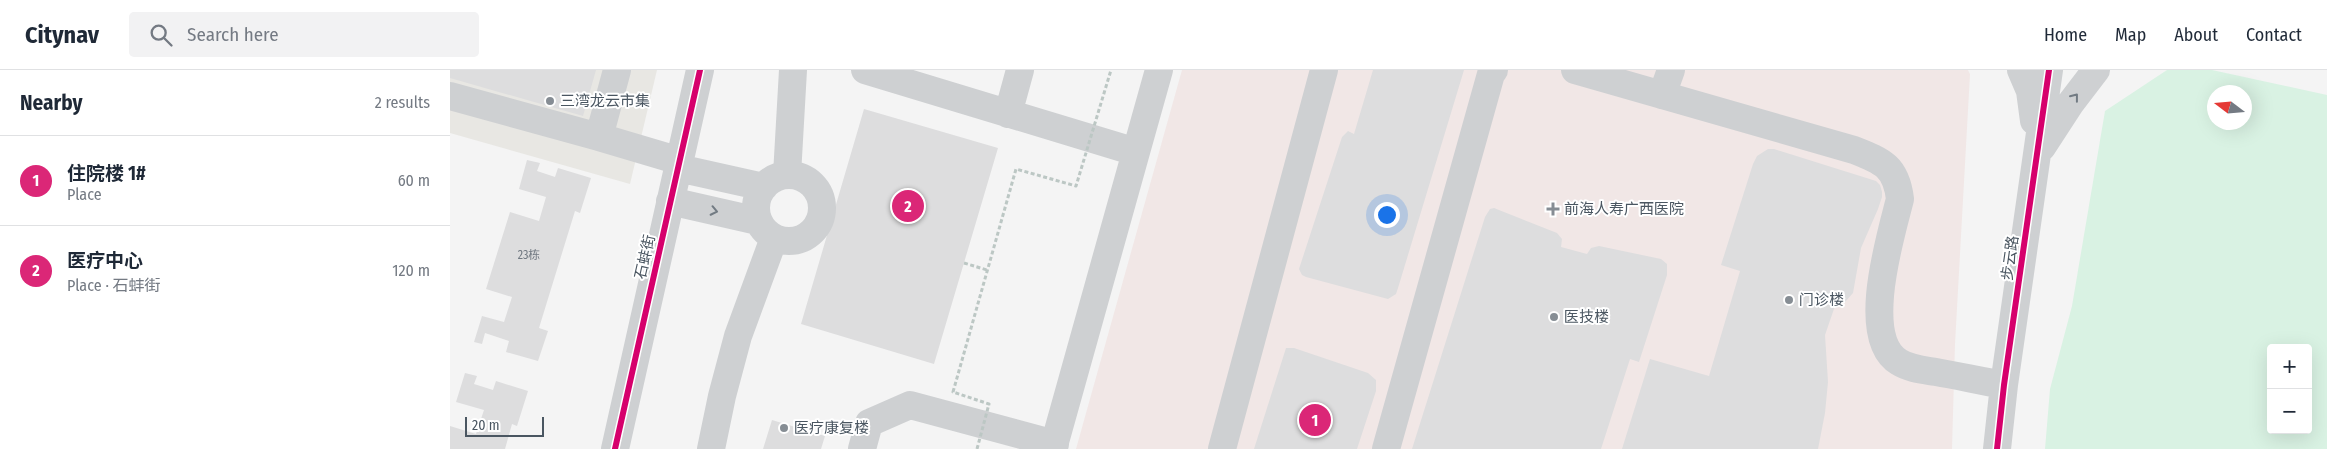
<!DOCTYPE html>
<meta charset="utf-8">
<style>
body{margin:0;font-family:"Fira Sans Condensed","Noto Sans SC",sans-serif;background:#f2f2f3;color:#1f2937}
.controls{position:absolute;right:15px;bottom:15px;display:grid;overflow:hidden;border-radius:5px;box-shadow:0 5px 20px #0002}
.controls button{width:45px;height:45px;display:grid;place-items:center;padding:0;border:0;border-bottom:1px solid #e0e1e3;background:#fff;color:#1f2937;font:25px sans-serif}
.compass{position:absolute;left:1757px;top:15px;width:45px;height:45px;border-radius:50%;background:#fff;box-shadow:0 5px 20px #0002;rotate:286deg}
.scale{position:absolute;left:15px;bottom:12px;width:79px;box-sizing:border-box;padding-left:5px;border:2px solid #4a5661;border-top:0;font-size:14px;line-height:18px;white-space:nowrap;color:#4a5661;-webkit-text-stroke:4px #fff;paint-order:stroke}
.you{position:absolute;left:936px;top:144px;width:18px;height:18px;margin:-12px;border:4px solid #fff;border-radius:50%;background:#1a73e8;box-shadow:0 0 0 8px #1a73e833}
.badge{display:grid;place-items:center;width:32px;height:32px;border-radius:50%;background:#db2777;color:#fff;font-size:16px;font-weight:700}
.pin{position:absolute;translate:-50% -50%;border:2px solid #fff;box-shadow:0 1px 5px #0006}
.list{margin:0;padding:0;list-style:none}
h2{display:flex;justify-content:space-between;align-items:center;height:65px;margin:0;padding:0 20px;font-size:21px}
h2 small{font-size:16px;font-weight:400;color:#747a83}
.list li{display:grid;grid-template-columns:32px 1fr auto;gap:15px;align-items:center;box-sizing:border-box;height:90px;padding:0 20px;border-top:1px solid #e0e1e3}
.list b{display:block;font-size:19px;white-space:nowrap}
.list p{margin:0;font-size:16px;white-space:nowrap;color:#747a83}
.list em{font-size:16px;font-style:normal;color:#747a83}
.icon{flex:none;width:28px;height:28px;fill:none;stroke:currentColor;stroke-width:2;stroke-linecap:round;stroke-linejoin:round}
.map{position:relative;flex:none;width:1877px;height:379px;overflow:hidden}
header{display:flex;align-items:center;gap:30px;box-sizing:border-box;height:70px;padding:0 25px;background:#fff;border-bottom:1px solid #e0e1e3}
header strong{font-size:24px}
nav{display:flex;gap:28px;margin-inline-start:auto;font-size:18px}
.search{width:350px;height:45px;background:#f2f2f3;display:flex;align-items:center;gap:12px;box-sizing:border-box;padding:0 18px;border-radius:5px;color:#747a83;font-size:19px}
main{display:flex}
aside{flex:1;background:#fff}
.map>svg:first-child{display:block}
.commercial{fill:#e8e7e3}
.medical{fill:#f1e7e6}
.green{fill:#d9f2e3;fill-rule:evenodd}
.building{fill:#ddddde}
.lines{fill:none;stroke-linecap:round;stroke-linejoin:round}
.path{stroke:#bcc7c4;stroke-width:3;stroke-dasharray:4 2.5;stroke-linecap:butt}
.minor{stroke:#ced0d2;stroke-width:28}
.path-bridge{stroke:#bcc7c4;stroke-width:3;stroke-dasharray:4 2.5;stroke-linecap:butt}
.cycleway-casing{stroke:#fff;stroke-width:9}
.cycleway{stroke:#d6006c;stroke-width:6}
.oneway{stroke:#727b83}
.poi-dot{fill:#868d94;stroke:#fff;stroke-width:2}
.labels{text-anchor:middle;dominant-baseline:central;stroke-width:4;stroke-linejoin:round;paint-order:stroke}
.number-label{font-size:12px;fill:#707881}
.poi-label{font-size:15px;fill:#4a5661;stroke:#fff;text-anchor:start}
.street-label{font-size:15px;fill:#4a5661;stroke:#fff}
</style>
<header>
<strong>Citynav</strong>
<div class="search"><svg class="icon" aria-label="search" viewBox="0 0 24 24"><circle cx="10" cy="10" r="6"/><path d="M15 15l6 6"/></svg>Search here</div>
<nav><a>Home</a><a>Map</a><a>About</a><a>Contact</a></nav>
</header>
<main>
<aside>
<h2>Nearby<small>2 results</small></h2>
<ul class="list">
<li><span class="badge">1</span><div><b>住院楼 1#</b><p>Place</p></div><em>60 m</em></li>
<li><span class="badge">2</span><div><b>医疗中心</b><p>Place · 石蚌街</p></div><em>120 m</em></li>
</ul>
</aside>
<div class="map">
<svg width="1877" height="379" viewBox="0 0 1877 379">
<rect width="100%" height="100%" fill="#f4f4f4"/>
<path class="commercial" d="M 0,0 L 207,0 L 180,114 L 0,63 Z"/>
<path class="medical" d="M 732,0 L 1518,0 L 1520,4 L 1505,274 L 1502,379 L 626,379 Z"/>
<path class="green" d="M 1717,0 L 1762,0 L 1877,25 L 1877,379 L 1595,379 L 1600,319 L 1622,236 L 1655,41 ZM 1764,22 L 1794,22 L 1794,52 L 1764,52 ZM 1821,278 L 1858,278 L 1858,360 L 1821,360 Z"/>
<path class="building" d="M 0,0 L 146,0 L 133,46 L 0,8 Z
M 923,0 L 1014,0 L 948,218 L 946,224 L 938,229 L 856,207 L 852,205 L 849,199 L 892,67 L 898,61 L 904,64 Z
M 414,39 L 548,78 L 484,294 L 351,254 Z
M 1318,79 L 1324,79 L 1426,111 L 1430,115 L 1432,122 L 1432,127 L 1428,139 L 1411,178 L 1403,223 L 1395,232 L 1385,236 L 1375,265 L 1378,312 L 1375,343 L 1368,379 L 1172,379 L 1200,289 L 1259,306 L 1290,201 L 1271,195 L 1303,94 L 1307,86 Z
M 77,90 L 90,93 L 87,101 L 105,107 L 108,98 L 141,108 L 130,143 L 125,141 L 89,258 L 98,261 L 88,291 L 56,282 L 59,271 L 35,263 L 32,274 L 24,272 L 32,246 L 54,252 L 62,227 L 36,219 L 60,142 L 89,151 L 96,127 L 69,119 Z
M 1044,138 L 1107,163 L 1112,169 L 1111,177 L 1137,184 L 1141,178 L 1149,176 L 1211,189 L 1217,194 L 1217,205 L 1189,292 L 1180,289 L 1151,379 L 962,379 L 1035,147 L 1040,139 Z
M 836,278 L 844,278 L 918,303 L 926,310 L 926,321 L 907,379 L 804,379 Z
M 15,303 L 27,306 L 24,314 L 43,320 L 46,311 L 78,321 L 67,356 L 62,354 L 55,379 L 0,379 L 0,356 L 26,364 L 34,340 L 6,332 Z
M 322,350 L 375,366 L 371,379 L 313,379 Z"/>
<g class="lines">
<path class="path" d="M 514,193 L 537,200"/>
<path class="minor" d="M 415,0 L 686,82 L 603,379
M 1125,0 L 1404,80 C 1432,91 1446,96 1450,129 C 1441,165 1409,268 1449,292 C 1460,299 1474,300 1486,302 C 1509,306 1531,311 1554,315
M 1571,0 L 1580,21 L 1584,51
M 1212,25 L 1221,0
M 0,26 L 149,67 L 167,0
M 558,44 L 570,0
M 149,67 L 230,91
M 1592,77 L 1620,34 L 1646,0
M 686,82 L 709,0
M 228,98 L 314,117
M 337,105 L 343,0
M306 138a33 33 0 1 1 66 0a33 33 0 1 1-66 0Z
M 220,131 L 308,151
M 165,379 L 250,0
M 261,379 L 272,326 L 288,266 L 324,168
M 412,379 L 419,353 L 460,335 L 605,374
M 772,379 L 874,0
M 936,379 L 1041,4 L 1044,0
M 1547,379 L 1554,315 L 1599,0"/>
<path class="path-bridge" d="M 527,379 L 539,334 L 503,322 L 566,99 L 626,116 L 661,0"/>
<defs>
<path id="cycleway" d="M 165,379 L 250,0
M 1547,379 L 1554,315 L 1599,0"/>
</defs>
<use href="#cycleway" class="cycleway-casing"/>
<use href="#cycleway" class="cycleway"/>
</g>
<defs><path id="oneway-chevron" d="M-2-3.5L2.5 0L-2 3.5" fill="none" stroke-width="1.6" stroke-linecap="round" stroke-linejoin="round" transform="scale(1.25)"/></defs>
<g class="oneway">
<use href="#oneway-chevron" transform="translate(1625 27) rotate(-52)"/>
<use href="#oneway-chevron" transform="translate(264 141) rotate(12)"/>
</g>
<g class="poi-dot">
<circle cx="100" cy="31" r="5"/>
<path d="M1100.5 131.5h5v5h5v5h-5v5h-5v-5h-5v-5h5z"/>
<circle cx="1339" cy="230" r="5"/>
<circle cx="1104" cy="247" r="5"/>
<circle cx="334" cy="358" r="5"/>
</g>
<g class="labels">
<g class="number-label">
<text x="79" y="185">23栋</text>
</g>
<g class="poi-label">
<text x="110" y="31">三湾龙云市集</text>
<text x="1114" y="139">前海人寿广西医院</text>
<text x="1349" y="230">门诊楼</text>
<text x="1114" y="247">医技楼</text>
<text x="344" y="358">医疗康复楼</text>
</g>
<g class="street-label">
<text transform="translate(195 187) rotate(-77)">石蚌街</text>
<text transform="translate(1560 188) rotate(-82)">步云路</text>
</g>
</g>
</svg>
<div class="controls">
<button>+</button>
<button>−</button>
</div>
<svg class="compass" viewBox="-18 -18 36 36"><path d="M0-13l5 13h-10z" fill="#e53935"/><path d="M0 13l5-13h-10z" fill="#747a83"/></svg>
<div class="scale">20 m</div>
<div class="you"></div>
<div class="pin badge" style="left:865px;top:350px">1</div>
<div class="pin badge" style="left:458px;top:136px">2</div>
</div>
</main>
